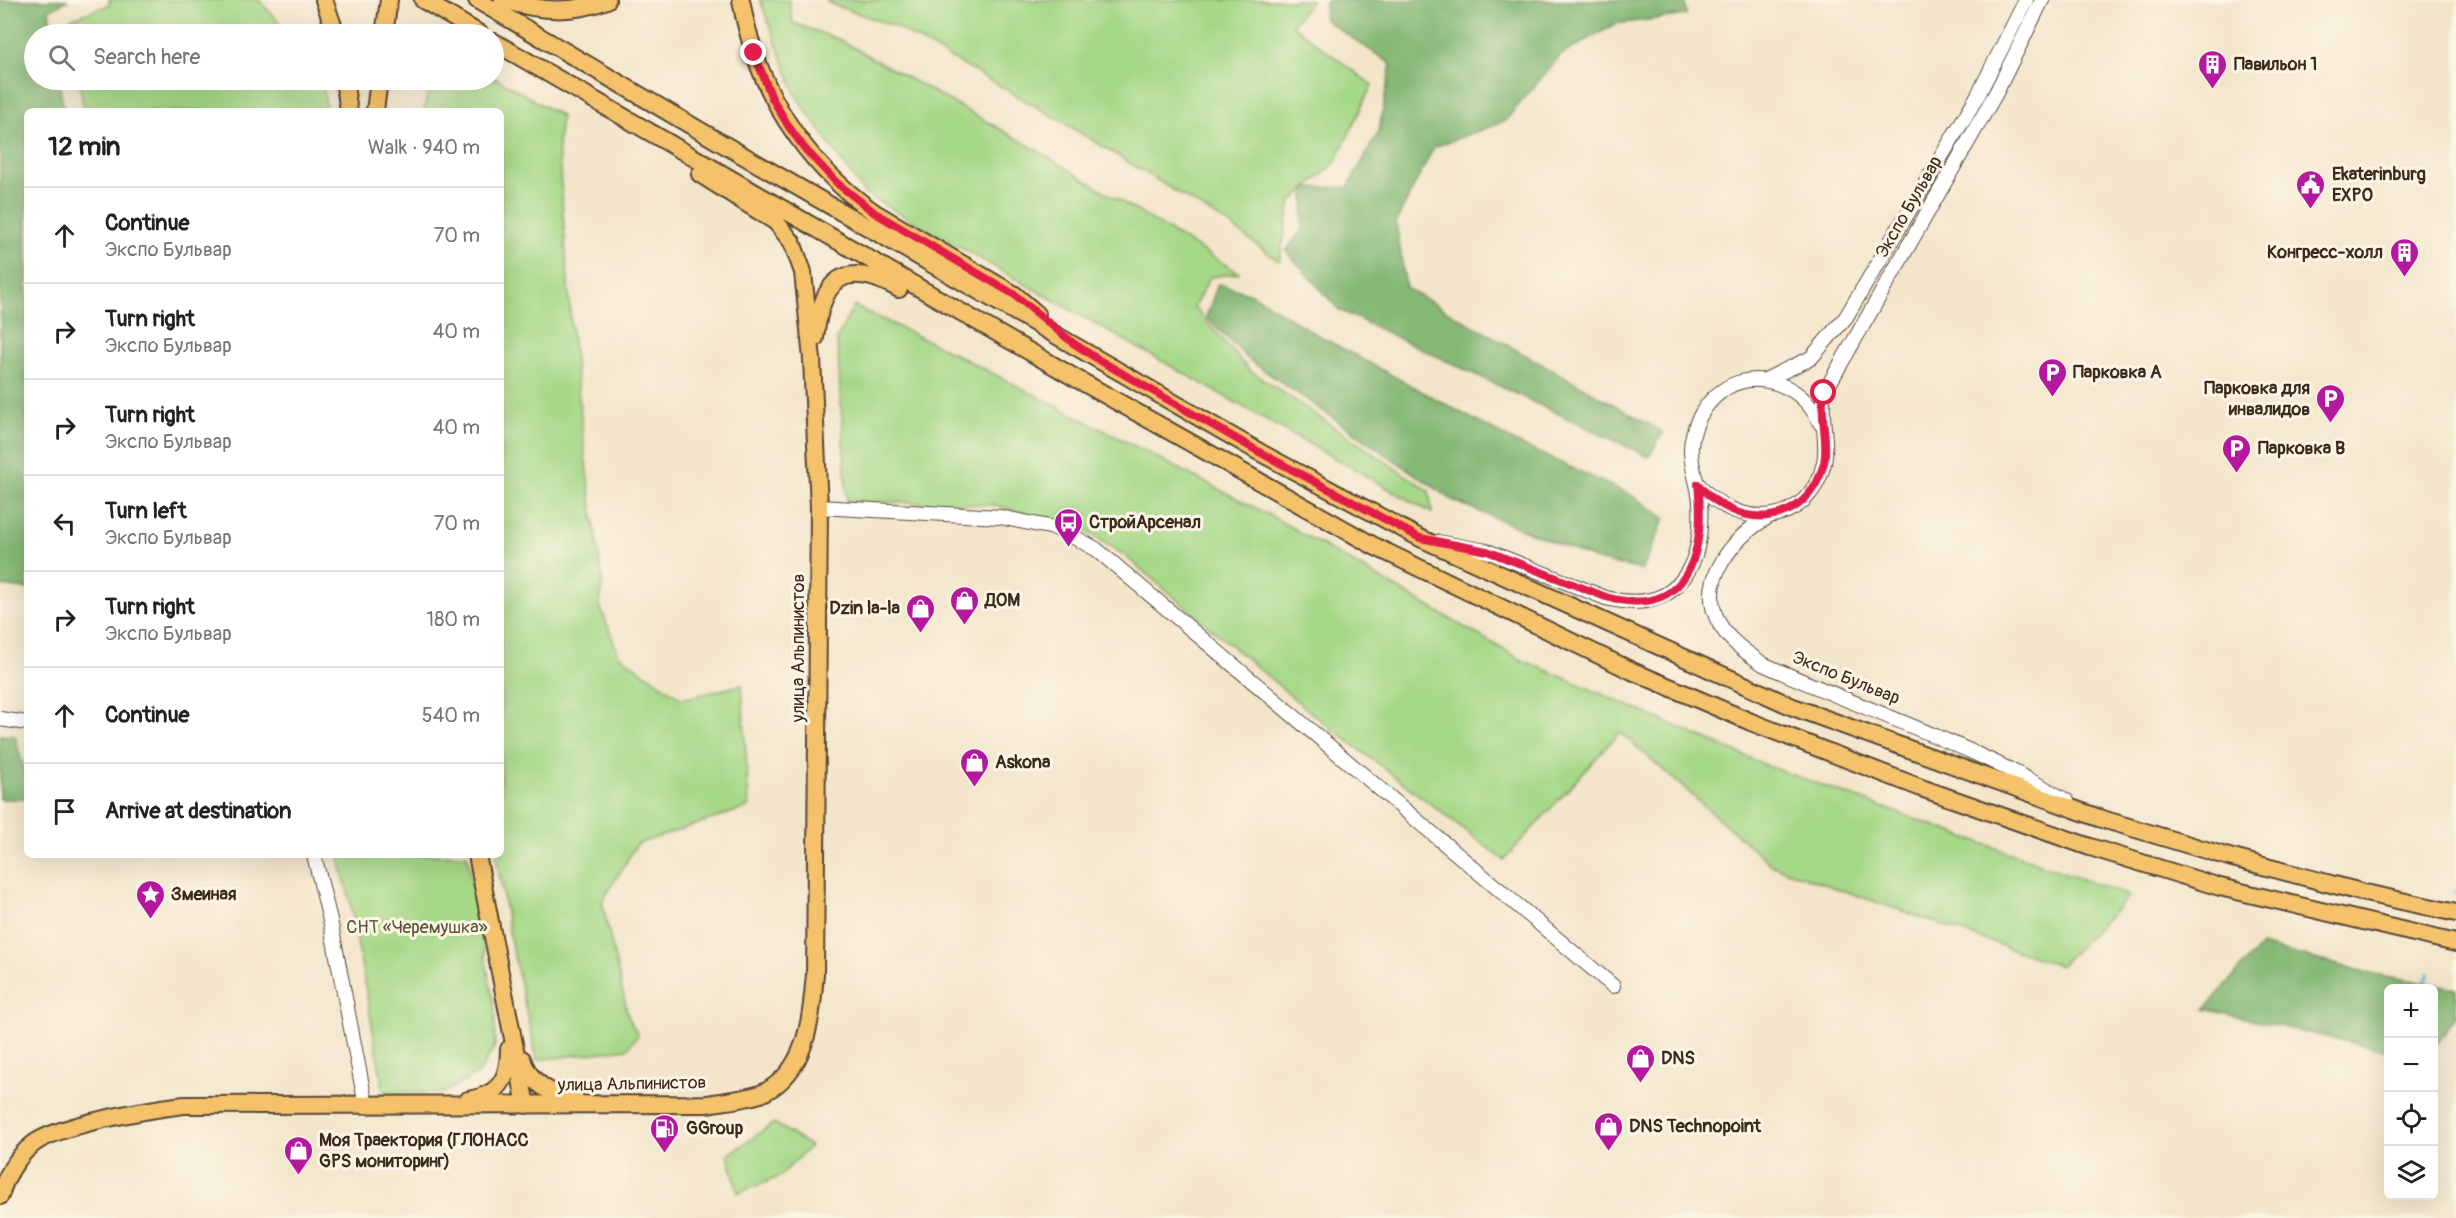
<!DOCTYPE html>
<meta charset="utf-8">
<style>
body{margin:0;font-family:Pangolin,sans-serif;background:#f2f2f2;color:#222}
.controls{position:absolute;right:18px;bottom:18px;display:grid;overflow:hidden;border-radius:9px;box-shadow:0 6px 24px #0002}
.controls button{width:54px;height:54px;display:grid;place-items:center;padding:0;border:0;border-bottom:2px solid #e0e0e0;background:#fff;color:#222;font:30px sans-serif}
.stop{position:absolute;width:18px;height:18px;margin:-14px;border:4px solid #e11d48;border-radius:50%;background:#fff}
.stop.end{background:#e11d48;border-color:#fff;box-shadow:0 2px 6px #0008}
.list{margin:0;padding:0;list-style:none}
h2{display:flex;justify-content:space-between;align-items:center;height:78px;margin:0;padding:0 24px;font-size:26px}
h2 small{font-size:20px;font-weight:400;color:#767676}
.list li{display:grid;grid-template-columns:39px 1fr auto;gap:18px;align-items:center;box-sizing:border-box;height:96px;padding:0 24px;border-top:2px solid #e0e0e0}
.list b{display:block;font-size:22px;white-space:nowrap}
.list p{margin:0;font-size:20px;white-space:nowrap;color:#767676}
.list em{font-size:20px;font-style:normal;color:#767676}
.icon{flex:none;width:33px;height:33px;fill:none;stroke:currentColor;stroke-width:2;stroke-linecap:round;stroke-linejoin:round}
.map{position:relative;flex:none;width:2456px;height:1218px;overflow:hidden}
.search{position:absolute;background:#fff;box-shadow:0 6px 24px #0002;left:24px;top:24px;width:480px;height:66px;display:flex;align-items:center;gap:15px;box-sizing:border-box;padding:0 21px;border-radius:33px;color:#767676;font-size:22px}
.panel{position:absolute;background:#fff;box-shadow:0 6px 24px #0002;left:24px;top:108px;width:480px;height:750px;border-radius:9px}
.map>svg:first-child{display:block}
.green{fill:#a5d887;stroke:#708152;stroke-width:1.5}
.forest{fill:#84b874;stroke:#607149;stroke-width:1.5}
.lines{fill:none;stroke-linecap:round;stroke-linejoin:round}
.stream{stroke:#54b5d2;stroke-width:3}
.minor-casing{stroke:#574638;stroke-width:16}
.major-casing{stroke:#574638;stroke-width:20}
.minor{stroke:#fff;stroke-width:14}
.major{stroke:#f4c26a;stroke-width:16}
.route{stroke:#e11d48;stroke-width:8}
.labels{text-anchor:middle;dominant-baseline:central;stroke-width:6;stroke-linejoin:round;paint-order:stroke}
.poi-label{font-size:18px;font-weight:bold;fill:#3b2a1e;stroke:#fcf5e5;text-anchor:start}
.street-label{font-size:18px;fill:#3b2a1e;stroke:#fcf5e5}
.park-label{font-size:18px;fill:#565638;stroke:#fcf5e5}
</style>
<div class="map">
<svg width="2456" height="1218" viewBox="0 0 2456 1218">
<rect width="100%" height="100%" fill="#fcf5e5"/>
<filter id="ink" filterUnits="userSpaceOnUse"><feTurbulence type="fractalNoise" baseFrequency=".0167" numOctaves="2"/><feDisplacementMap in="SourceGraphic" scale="12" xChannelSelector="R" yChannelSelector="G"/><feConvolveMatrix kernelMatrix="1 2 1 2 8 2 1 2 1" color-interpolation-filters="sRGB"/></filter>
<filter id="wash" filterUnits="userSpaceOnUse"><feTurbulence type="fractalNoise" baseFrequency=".008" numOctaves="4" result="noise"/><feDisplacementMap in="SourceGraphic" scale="24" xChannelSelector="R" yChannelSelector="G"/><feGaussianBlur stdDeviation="1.35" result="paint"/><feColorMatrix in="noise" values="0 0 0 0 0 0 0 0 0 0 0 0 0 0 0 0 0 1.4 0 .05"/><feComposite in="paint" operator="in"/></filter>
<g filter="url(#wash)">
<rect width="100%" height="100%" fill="#f3e5ca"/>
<path class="green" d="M 109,0 L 259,0 L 290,34 L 73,34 L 70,19 L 109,5 Z
M 760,0 L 789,0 L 793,23 L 838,39 L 1018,139 L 1239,273 L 1210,277 L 1194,307 L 1248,369 L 1429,491 L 1432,513 L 865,194 L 797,98 Z
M 826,0 L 1312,0 L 1292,25 L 1372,85 L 1335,163 L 1291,202 L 1279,261 L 1227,223 L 1058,119 L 894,26 L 831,4 Z
M 494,77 L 561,116 L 558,144 L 571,324 L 587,473 L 602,577 L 600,606 L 619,655 L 682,699 L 742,685 L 749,807 L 637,844 L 602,902 L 628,1016 L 638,1035 L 627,1049 L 537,1060 L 511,942 L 496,855 L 501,855 L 501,111 L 424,111 L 431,80 L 494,80 Z
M 79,80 L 323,80 L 326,111 L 84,111 Z
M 854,306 L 943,348 L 1273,517 L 1520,659 L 1768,766 L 2129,896 L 2060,966 L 1773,866 L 1620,732 L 1504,860 L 1310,712 L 1124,555 L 1080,527 L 993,505 L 847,501 L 837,338 Z
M 338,855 L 467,855 L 495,1011 L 495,1046 L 479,1073 L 443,1093 L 384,1092 L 350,901 Z
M 774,1123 L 810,1146 L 779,1177 L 738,1193 L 728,1155 Z"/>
<path class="forest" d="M 0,0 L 68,0 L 49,10 L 52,34 L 34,34 L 34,80 L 59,80 L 64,111 L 27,111 L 27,589 L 0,586 Z
M 1329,0 L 1685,0 L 1686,15 L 1615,24 L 1561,55 L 1505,121 L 1434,147 L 1396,222 L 1406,288 L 1663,432 L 1649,457 L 1339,310 L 1286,251 L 1302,230 L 1305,188 L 1348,187 L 1379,131 L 1391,64 L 1324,19 L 1325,2 Z
M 1218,284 L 1252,294 L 1312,332 L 1517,443 L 1631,495 L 1665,518 L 1642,570 L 1597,560 L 1454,501 L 1249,360 L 1206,317 Z
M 0,735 L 15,736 L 27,780 L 27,799 L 0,799 Z
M 2261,945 L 2373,974 L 2456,988 L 2456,1016 L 2434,1048 L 2434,988 L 2388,988 L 2388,1051 L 2205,1009 Z"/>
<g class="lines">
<path class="stream" d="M 2454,892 L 2456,892
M 2423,988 L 2429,973"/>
</g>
</g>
<g filter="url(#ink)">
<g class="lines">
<defs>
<path id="minor" d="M 1765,380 L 1811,358 L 1846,317 L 1978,95 L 2026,0
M 1698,484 C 1737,531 1809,528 1824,463 C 1829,440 1819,417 1824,393 L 1996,93 L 2042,0
M 819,507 L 1000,517 L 1059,529 L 1096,549 L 1613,986
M 1768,517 C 1734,537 1696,581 1719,623 C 1729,641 1746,652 1763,664 C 1864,710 1970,743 2067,801
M 1438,542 L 1487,551 L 1606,598 C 1677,616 1704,567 1700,502 C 1699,484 1690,467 1691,448 C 1693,410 1726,373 1767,381 C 1794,386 1809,401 1821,424
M 0,719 L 27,723
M 314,855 L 330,920 L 366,1106"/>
<path id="major" d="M 324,0 L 336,34
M 423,0 L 480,34
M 477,0 L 716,140 L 1261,453 L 1420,538 L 1793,707 L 2099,818 L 2229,857 L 2361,892 L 2456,913
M 503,0 C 539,11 572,14 607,0
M 741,0 C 756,88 802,162 875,213 L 1015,295 L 1037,314
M 384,34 L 389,0
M 494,42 L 1070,375 L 1374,546 L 1632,671 L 1751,722 L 1924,789 L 2090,847 L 2220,887 L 2456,943
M 344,80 L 349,111
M 375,111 L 379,80
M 815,338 C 822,279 843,258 899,289
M 477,855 L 526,1105
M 522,1059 C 529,1082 552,1096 575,1099
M 468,1100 C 499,1095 509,1080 509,1049
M 0,1196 C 5,1177 17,1157 32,1145 C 55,1125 151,1109 184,1105 L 707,1104 C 723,1101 751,1099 765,1092 C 808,1069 811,1017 815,974 L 819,507 L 812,359 L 803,272 L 792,242 L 776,222 L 700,174"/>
</defs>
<use href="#minor" class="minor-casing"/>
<use href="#major" class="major-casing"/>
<use href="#minor" class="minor"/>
<use href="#major" class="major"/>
</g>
</g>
<g class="lines" filter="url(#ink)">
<path class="route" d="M 754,53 L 772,98 L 789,127 L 805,149 L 838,184 L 875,213 L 1015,295 L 1073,343 L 1099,360 L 1261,453 L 1420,538 L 1487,551 L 1606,597 C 1689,620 1706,551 1698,484 C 1737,532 1808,528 1824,463 C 1829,440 1819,417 1824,393"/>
</g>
<defs>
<symbol id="building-pin" viewBox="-11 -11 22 30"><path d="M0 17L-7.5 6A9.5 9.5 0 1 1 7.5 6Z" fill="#b5179e" stroke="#fcf5e5"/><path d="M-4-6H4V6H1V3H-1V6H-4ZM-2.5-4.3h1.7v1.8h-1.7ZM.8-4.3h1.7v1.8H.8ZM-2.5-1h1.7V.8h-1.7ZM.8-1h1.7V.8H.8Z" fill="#fff"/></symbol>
<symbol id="civic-pin" viewBox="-11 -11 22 30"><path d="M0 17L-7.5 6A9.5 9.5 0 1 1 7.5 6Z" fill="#b5179e" stroke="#fcf5e5"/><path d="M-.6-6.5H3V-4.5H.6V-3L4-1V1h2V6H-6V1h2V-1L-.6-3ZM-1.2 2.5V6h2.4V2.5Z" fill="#fff"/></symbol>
<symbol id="parking-pin" viewBox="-11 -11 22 30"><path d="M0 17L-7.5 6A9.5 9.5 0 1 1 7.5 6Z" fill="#b5179e" stroke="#fcf5e5"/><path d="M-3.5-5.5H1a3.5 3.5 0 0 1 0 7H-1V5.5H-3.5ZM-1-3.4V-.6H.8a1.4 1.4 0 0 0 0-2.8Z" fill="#fff"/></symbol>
<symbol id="bus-pin" viewBox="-11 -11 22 30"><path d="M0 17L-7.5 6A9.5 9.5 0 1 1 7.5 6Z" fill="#b5179e" stroke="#fcf5e5"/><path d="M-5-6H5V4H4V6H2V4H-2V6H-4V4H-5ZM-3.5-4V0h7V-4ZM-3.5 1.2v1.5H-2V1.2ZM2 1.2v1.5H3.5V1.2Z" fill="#fff"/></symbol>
<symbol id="shop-pin" viewBox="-11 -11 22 30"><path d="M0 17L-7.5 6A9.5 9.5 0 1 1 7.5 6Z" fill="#b5179e" stroke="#fcf5e5"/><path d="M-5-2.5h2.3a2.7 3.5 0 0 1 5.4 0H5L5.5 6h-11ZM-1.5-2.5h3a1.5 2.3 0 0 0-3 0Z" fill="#fff"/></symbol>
<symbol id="sight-pin" viewBox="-11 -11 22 30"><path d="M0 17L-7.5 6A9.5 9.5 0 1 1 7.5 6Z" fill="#b5179e" stroke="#fcf5e5"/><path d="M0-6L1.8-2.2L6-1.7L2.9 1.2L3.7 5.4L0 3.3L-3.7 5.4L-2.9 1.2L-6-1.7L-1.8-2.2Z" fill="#fff"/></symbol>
<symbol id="fuel-pin" viewBox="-11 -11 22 30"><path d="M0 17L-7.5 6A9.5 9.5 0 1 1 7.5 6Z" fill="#b5179e" stroke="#fcf5e5"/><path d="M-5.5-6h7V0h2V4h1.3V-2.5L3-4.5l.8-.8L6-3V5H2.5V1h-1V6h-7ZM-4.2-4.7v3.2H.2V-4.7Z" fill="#fff"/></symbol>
</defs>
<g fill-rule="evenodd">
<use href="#building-pin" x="2196" y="48" width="33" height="45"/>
<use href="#civic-pin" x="2294" y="168" width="33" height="45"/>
<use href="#building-pin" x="2388" y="236" width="33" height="45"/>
<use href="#parking-pin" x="2036" y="356" width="33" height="45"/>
<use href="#parking-pin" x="2314" y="382" width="33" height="45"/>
<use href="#parking-pin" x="2220" y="432" width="33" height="45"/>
<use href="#bus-pin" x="1052" y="506" width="33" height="45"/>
<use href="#shop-pin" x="948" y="584" width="33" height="45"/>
<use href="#shop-pin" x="904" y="592" width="33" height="45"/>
<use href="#shop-pin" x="958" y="746" width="33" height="45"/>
<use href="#sight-pin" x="134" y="878" width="33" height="45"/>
<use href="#shop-pin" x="1624" y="1042" width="33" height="45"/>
<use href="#shop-pin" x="1592" y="1110" width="33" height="45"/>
<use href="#fuel-pin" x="648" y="1112" width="33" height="45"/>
<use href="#shop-pin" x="282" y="1134" width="33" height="45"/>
</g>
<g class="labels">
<g class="poi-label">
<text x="2234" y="64">Павильон 1</text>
<text x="2332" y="174">Ekaterinburg<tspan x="2332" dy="21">EXPO</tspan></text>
<text x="2383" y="252" text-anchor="end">Конгресс-холл</text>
<text x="2073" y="372">Парковка A</text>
<text x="2310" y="388" text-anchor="end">Парковка для<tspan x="2310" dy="21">инвалидов</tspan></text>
<text x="2258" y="448">Парковка B</text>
<text x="1089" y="522">СтройАрсенал</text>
<text x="985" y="600">ДОМ</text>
<text x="900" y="608" text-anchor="end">Dzin la-la</text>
<text x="995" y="762">Askona</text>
<text x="171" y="894">Змеиная</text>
<text x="1661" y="1058">DNS</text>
<text x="1629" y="1126">DNS Technopoint</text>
<text x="686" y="1128">GGroup</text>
<text x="319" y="1140">Моя Траектория (ГЛОНАСС<tspan x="319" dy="21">GPS мониторинг)</tspan></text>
</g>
<g class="street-label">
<text transform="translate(1909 207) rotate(-60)">Экспо Бульвар</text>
<text transform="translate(798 648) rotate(-90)">улица Альпинистов</text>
<text transform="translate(1846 678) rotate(22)">Экспо Бульвар</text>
<text transform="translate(632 1084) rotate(-1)">улица Альпинистов</text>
</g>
<g class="park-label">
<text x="417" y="927">СНТ «Черемушка»</text>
</g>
</g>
</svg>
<div class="controls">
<button>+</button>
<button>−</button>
<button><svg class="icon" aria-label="locate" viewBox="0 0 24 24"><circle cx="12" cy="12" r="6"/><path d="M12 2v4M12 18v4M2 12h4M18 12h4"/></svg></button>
<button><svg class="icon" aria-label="layers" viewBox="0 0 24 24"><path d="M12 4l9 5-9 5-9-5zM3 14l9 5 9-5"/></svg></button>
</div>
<div class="stop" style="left:1824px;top:393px"></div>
<div class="stop end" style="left:754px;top:53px"></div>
<div class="search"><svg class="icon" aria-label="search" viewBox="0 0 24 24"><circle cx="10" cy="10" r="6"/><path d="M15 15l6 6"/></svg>Search here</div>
<section class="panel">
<h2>12 min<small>Walk · 940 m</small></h2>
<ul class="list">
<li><svg class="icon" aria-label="ahead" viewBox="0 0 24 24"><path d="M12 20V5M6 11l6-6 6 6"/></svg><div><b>Continue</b><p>Экспо Бульвар</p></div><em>70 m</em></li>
<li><svg class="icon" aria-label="right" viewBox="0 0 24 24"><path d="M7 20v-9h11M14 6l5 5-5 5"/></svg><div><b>Turn right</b><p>Экспо Бульвар</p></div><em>40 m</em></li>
<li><svg class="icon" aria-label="right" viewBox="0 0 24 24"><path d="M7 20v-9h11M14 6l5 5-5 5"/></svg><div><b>Turn right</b><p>Экспо Бульвар</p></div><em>40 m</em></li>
<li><svg class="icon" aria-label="left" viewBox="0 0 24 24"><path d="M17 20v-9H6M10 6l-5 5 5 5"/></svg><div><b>Turn left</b><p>Экспо Бульвар</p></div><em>70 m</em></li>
<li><svg class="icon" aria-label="right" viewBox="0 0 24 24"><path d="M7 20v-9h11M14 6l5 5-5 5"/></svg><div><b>Turn right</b><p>Экспо Бульвар</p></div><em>180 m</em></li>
<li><svg class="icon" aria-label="ahead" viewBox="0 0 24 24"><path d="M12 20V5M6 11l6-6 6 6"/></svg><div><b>Continue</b></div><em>540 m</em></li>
<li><svg class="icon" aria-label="arrive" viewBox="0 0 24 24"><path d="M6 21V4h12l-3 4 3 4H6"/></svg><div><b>Arrive at destination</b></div></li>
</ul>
</section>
</div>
